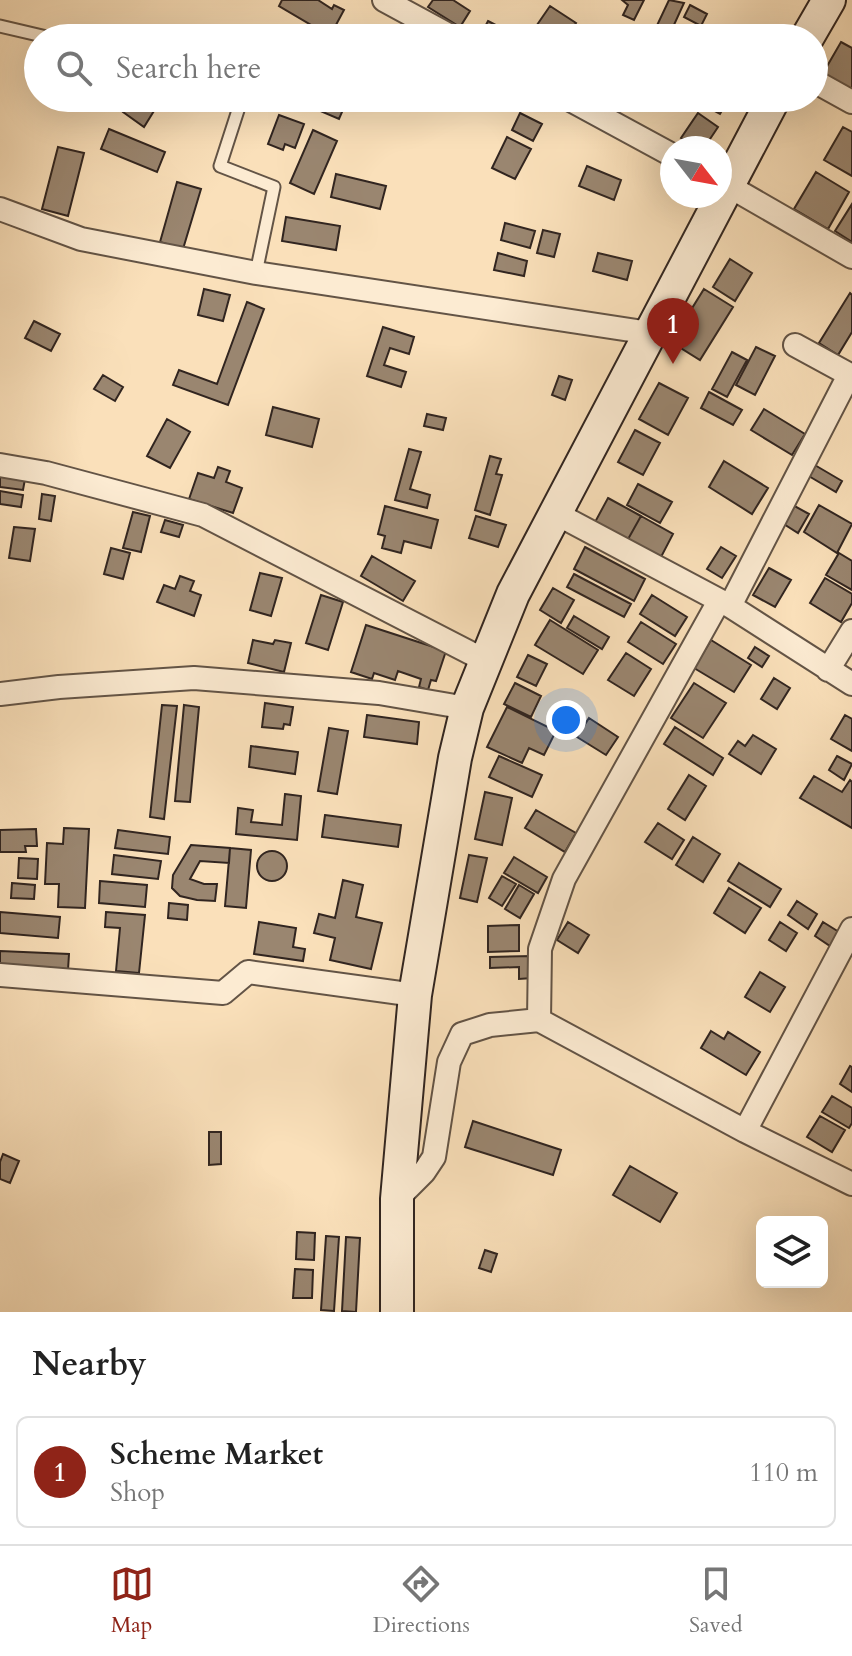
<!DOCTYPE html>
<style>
body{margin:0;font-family:Cardo,serif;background:#f6f6f6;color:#222}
.controls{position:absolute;right:24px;bottom:24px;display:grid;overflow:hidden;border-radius:12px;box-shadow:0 8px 32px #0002}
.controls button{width:72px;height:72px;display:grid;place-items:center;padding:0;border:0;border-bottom:2px solid #e0e0e0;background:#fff;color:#222;font:40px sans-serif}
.compass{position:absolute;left:660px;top:136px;width:72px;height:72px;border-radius:50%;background:#fff;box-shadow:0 8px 32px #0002;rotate:121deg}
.you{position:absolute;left:566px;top:720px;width:28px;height:28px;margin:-20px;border:6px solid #fff;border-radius:50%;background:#1a73e8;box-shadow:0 0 0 12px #1a73e833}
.badge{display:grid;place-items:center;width:52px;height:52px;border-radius:50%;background:#8f2418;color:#fff;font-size:26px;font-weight:700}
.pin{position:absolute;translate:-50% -66px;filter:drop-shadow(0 2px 4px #0008)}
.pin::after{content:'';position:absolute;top:42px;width:28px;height:24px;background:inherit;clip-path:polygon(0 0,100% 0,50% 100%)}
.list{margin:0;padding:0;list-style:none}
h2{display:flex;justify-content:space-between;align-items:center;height:104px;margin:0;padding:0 32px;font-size:34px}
h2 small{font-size:26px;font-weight:400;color:#767676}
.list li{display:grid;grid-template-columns:52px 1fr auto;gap:24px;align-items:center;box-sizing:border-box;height:112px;margin:0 16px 16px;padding:0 16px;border:2px solid #e0e0e0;border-radius:12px}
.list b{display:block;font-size:30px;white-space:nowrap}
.list p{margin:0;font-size:26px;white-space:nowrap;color:#767676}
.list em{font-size:26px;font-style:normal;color:#767676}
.icon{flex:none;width:44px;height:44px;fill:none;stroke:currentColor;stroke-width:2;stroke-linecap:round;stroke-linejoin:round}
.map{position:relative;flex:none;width:852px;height:1312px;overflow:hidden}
.search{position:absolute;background:#fff;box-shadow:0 8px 32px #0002;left:24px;right:24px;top:24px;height:88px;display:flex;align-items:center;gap:20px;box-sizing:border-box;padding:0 28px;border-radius:44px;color:#767676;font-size:30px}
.sheet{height:232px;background:#fff}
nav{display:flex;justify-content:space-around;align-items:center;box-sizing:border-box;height:112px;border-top:2px solid #e0e0e0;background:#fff;font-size:22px;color:#767676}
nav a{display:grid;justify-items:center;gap:4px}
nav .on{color:#8f2418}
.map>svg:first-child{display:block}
.building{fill:#9a8670;stroke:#312520;stroke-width:2}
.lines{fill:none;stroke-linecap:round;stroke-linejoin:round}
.lane-casing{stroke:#635446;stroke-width:15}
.street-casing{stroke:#635446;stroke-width:26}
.secondary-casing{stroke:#312520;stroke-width:36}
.lane{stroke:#fcebd2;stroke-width:11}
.street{stroke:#fcebd2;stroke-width:22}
.secondary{stroke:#fcebd2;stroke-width:32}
</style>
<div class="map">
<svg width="852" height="1312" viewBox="0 0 852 1312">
<rect width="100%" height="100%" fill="#fae0ba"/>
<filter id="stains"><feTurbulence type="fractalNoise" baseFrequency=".0025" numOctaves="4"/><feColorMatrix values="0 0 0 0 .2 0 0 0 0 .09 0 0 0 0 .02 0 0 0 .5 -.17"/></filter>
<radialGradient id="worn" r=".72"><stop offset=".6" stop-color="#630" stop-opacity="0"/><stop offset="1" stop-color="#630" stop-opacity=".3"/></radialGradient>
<path class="building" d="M 282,0 L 318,0 L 332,9 L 334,5 L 344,10 L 330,36 L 279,6 Z
M 433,0 L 453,0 L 470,11 L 460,27 L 428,7 Z
M 622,0 L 644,0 L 634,20 L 623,15 L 628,5 Z
M 669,0 L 684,3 L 673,27 L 697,38 L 652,36 Z
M 690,5 L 707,14 L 701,26 L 684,17 Z
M 550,6 L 576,23 L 566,38 L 528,38 Z
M 488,21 L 515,35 L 513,38 L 484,38 L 480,36 Z
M 841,42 L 852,48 L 852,92 L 822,75 Z
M 132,98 L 145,98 L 157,106 L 144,127 L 123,112 Z
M 323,98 L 348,98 L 339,119 L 318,110 Z
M 702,98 L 729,98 L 720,114 L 700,103 Z
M 520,113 L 542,124 L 533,141 L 512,130 Z
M 698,113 L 718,127 L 704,148 L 696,148 L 681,138 Z
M 279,115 L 304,124 L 295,148 L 285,144 L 283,150 L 268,144 Z
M 843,127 L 852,132 L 852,176 L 824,160 Z
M 109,129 L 165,152 L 157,172 L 101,149 Z
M 313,130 L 337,141 L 314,194 L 290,183 Z
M 507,137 L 531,149 L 515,179 L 492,168 Z
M 58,147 L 84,153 L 68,216 L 42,209 Z
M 587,166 L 621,180 L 614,200 L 579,186 Z
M 816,172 L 849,192 L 828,229 L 794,209 Z
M 336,174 L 386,186 L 380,209 L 331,197 Z
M 177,182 L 201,189 L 183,249 L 160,242 Z
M 852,204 L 852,242 L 835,231 Z
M 286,217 L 340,226 L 336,250 L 282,241 Z
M 505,223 L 535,231 L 530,248 L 501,240 Z
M 543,230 L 560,234 L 554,257 L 537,253 Z
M 498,253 L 527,261 L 524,276 L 494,270 Z
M 598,253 L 632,261 L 627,280 L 593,271 Z
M 730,259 L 752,273 L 735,301 L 713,287 Z
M 204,289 L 230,295 L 223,321 L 198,315 Z
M 704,289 L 733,307 L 700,360 L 671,342 Z
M 850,293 L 852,295 L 852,332 L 838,355 L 819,343 Z
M 247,302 L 264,309 L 228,405 L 173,385 L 179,370 L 217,384 Z
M 34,321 L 60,334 L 51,351 L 25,338 Z
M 383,327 L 414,337 L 409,354 L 390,348 L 384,365 L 406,372 L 401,387 L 367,376 Z
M 756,347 L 775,356 L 755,395 L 736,385 Z
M 732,352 L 747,360 L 727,397 L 712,389 Z
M 103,375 L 123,387 L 115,401 L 94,389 Z
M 559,376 L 572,380 L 565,400 L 552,395 Z
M 659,383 L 688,398 L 668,435 L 639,419 Z
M 709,392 L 742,410 L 733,425 L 701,408 Z
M 273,407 L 319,419 L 312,447 L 266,435 Z
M 764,409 L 805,434 L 792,455 L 751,430 Z
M 427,414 L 446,418 L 443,430 L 424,426 Z
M 167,419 L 190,432 L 170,468 L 147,456 Z
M 635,430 L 660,443 L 643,475 L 618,462 Z
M 409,449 L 421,452 L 410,489 L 430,495 L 427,508 L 395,500 Z
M 490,456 L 501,459 L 496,474 L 502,475 L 490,515 L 475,510 Z
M 724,461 L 768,488 L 752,514 L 709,487 Z
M 813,464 L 842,481 L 836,492 L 807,475 Z
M 218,467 L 230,471 L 226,482 L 242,488 L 233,513 L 189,499 L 198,473 L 214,478 Z
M 0,475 L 25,479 L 23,490 L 0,487 Z
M 638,484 L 672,502 L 660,523 L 627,505 Z
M 0,491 L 23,495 L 21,507 L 0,504 Z
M 42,494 L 55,496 L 51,521 L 39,519 Z
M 608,498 L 641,516 L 627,541 L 594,524 Z
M 789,503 L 809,514 L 798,533 L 779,521 Z
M 819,505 L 852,524 L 837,553 L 804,532 Z
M 385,506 L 438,520 L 431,548 L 404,541 L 401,553 L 382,548 L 385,536 L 378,534 Z
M 133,512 L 150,516 L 141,552 L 123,548 Z
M 476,516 L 506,525 L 498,547 L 469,538 Z
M 641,516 L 673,534 L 660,559 L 627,541 Z
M 165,520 L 183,525 L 179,537 L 161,532 Z
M 14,527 L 35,529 L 30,561 L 9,558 Z
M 585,547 L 645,579 L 634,601 L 574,569 Z
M 721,547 L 736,556 L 722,578 L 707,569 Z
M 111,548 L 130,553 L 123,579 L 104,574 Z
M 839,553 L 852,561 L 852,590 L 826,575 Z
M 372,556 L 415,581 L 403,601 L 361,576 Z
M 769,568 L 791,580 L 775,607 L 753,595 Z
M 260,573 L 282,578 L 271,616 L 250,610 Z
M 574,574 L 631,604 L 624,617 L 567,587 Z
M 180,576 L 194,581 L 190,591 L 201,595 L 194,616 L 157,602 L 164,585 L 175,589 Z
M 825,578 L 852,594 L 852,603 L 841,622 L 810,603 Z
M 553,588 L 574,600 L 561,623 L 540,610 Z
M 321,595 L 343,602 L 328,650 L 306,643 Z
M 652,595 L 687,617 L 675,636 L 640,614 Z
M 574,616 L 609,637 L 602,649 L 567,628 Z
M 550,620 L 598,650 L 583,674 L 535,645 Z
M 641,622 L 676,644 L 663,664 L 628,642 Z
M 366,625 L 446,651 L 436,681 L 431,680 L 428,690 L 419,687 L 421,679 L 398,671 L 395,680 L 374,673 L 372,679 L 351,672 Z
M 253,640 L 273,644 L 275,640 L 291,643 L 284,672 L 248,663 Z
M 711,640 L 751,665 L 734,692 L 694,668 Z
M 755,647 L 769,656 L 762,667 L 748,658 Z
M 626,653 L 651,669 L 634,696 L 608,680 Z
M 528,655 L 547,664 L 536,686 L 517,677 Z
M 774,678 L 790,688 L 777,709 L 761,699 Z
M 515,683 L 541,696 L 531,717 L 504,704 Z
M 694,683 L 726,703 L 703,738 L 671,718 Z
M 265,703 L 293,707 L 290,725 L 284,724 L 283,729 L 262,727 Z
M 162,705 L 177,706 L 164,819 L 150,817 Z
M 184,705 L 199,707 L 190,802 L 175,801 Z
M 507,707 L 556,731 L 544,755 L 529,748 L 522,763 L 487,747 Z
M 367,715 L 419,722 L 417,744 L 364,737 Z
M 845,715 L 852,719 L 852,751 L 831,739 Z
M 589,718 L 618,737 L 606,755 L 577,737 Z
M 675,727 L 723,758 L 713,775 L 664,744 Z
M 329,728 L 348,731 L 337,794 L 318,791 Z
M 753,735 L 776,749 L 761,774 L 729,754 L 738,741 L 745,746 Z
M 251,746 L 298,752 L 295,774 L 249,767 Z
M 499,756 L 542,775 L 532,797 L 489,777 Z
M 837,756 L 852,764 L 844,780 L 829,770 Z
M 689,775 L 706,786 L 685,820 L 668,809 Z
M 814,776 L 842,792 L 850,780 L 852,782 L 852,828 L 800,798 Z
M 485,792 L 512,798 L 502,845 L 475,839 Z
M 285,794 L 301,796 L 297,840 L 236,834 L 238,808 L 253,810 L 251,822 L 282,825 Z
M 536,810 L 576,833 L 565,852 L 525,828 Z
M 325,815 L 401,825 L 398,847 L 322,837 Z
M 658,823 L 684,840 L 672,859 L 645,842 Z
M 64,828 L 89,829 L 85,908 L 58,907 L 59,884 L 45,884 L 47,843 L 63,844 Z
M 36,829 L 37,846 L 25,846 L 26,852 L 0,852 L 0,830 Z
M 118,830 L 170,837 L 168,854 L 115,848 Z
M 693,837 L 720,854 L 703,882 L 676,865 Z
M 191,845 L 230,848 L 229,863 L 200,861 L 190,879 L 204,884 L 217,884 L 215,901 L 197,900 L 180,896 L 172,888 L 173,875 Z
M 230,848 L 251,850 L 246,908 L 225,906 Z
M257 866a15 15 0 1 1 30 0a15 15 0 1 1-30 0Z
M 114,855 L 161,861 L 158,879 L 112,874 Z
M 469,855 L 487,858 L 477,902 L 460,898 Z
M 514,857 L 547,877 L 538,893 L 504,873 Z
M 19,858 L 38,859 L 37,879 L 18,878 Z
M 739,863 L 781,889 L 770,907 L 728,881 Z
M 502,876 L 516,884 L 502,906 L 489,898 Z
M 343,880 L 363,885 L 356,917 L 382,923 L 371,969 L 330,960 L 335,938 L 314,933 L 319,914 L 335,918 Z
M 100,881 L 147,885 L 145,907 L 99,903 Z
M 12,883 L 35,885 L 34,899 L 11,898 Z
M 519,885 L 534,894 L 520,918 L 505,909 Z
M 729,888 L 761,908 L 745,933 L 714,913 Z
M 797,901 L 817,914 L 808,929 L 788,915 Z
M 169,903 L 188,905 L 187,920 L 168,918 Z
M 0,912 L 60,917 L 58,938 L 0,933 Z
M 106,912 L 145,915 L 139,973 L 116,971 L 120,928 L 105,927 Z
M 259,922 L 296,928 L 293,947 L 305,949 L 303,961 L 254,954 Z
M 568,922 L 589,935 L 578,953 L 557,940 Z
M 780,922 L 797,933 L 786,951 L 769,940 Z
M 823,922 L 839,932 L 830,946 L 815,936 Z
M 519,925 L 519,951 L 488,952 L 488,926 Z
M 0,951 L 69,954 L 68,970 L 0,968 Z
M 532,956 L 532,978 L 519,979 L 519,967 L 490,968 L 490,957 Z
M 760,972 L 785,987 L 770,1012 L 745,997 Z
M 711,1031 L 724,1039 L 728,1032 L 760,1052 L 746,1075 L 701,1048 Z
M 850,1066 L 852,1067 L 852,1092 L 840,1084 Z
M 832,1096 L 852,1108 L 852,1123 L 849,1128 L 822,1112 Z
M 820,1116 L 845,1130 L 832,1152 L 807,1137 Z
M 473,1121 L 561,1150 L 553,1175 L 465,1147 Z
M 209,1132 L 221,1132 L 221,1164 L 209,1165 Z
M 3,1154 L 19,1161 L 10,1183 L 0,1179 L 0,1162 Z
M 630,1166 L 677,1193 L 660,1222 L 613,1195 Z
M 297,1232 L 315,1233 L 314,1260 L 296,1259 Z
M 326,1236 L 339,1237 L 334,1311 L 321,1310 Z
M 346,1237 L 360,1238 L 356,1312 L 342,1311 Z
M 485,1250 L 497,1254 L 491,1272 L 479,1268 Z
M 295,1269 L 313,1270 L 312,1298 L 293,1298 Z"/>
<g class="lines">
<defs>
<path id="lane" d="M 0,26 L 51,38
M 233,98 L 241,101 L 220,166 L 274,187 L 256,273"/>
<path id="street" d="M 384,0 L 454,38
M 814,81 L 852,102
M 567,98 L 672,155
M 720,181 L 852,257
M 0,209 L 81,239 L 256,273 L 650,333
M 795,345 L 852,376
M 0,465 L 46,473 L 203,515 L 486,661
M 557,514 L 730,606 L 852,684
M 730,606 L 849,375
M 828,670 L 852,631
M 0,694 L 59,687 L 194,678 L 379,693 L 467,708
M 0,975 L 223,993 L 248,972 L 415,995
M 539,1020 L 540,949 L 564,879 L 719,601
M 745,1131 L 852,929
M 397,1199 L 424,1172 L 434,1157 L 449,1062 L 462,1034 L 490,1025 L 539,1020 L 745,1131 L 852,1184"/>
<path id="secondary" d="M 807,38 L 829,0
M 397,1312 L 397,1199 L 415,995 L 455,758 L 467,708 L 513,594 L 774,98"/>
</defs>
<use href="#lane" class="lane-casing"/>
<use href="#street" class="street-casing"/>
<use href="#secondary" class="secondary-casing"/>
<use href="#lane" class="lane"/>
<use href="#street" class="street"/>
<use href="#secondary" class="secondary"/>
</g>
<rect width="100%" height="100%" filter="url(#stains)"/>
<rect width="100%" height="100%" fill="url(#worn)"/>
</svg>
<div class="controls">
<button><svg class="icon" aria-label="layers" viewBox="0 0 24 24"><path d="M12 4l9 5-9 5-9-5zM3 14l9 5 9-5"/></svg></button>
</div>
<svg class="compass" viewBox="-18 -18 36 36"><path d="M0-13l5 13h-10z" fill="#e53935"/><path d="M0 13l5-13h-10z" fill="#767676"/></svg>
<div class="you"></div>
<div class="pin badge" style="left:673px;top:364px">1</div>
<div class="search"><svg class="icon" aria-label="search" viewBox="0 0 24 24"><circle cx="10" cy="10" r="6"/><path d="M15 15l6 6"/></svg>Search here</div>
</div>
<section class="sheet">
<h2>Nearby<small></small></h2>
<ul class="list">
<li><span class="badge">1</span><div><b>Scheme Market</b><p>Shop</p></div><em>110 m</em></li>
</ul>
</section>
<nav>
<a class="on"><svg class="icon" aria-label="map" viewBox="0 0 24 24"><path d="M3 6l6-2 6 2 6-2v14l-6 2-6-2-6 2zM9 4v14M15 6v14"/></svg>Map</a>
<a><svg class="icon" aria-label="directions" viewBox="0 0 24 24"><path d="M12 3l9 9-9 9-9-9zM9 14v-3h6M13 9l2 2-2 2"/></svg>Directions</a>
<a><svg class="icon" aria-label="saved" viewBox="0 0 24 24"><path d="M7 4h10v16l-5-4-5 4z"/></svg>Saved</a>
</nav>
